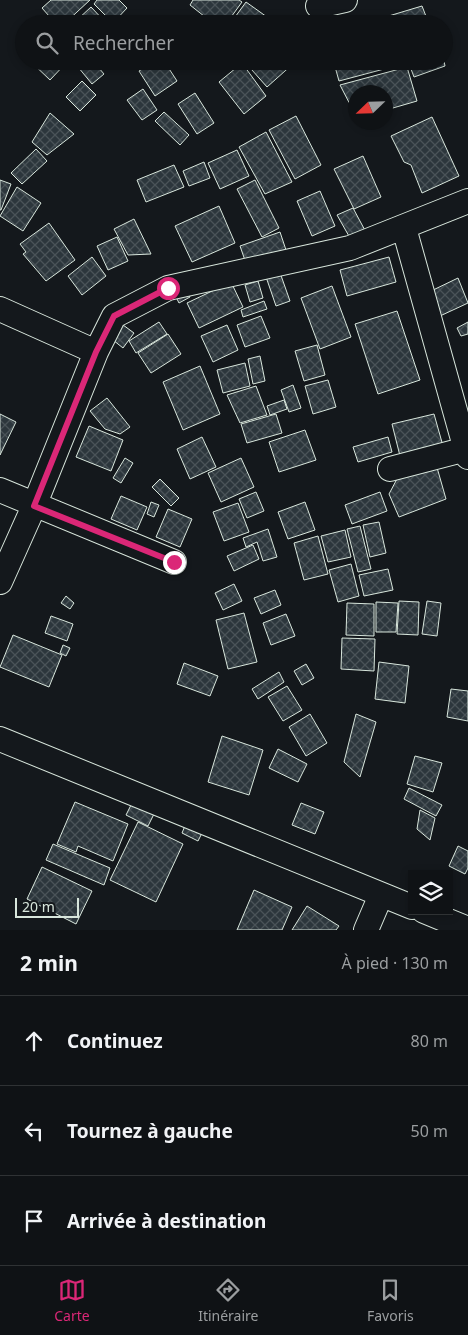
<!DOCTYPE html>
<html lang="fr">
<meta charset="utf-8">
<style>
body{margin:0;font-family:"Noto Sans",sans-serif;background:#1d2022;color:#f1f3f6}
.controls{position:absolute;right:15px;bottom:15px;display:grid;overflow:hidden;border-radius:0px;box-shadow:0 2px 8px #0003}
.controls button{width:45px;height:45px;display:grid;place-items:center;padding:0;border:0;border-bottom:1px solid #2f3234;background:#0f1215;color:#f1f3f6;font:25px sans-serif}
.compass{position:absolute;left:348px;top:85px;width:45px;height:45px;border-radius:50%;background:#0f1215;box-shadow:0 2px 8px #0003;rotate:247deg}
.scale{position:absolute;left:15px;bottom:12px;width:64px;box-sizing:border-box;padding-left:5px;border:2px solid #d8e6dc;border-top:0;font-size:14px;line-height:18px;white-space:nowrap;color:#d8e6dc;-webkit-text-stroke:4px #14181c;paint-order:stroke}
.stop{position:absolute;width:15px;height:15px;margin:-11px;border:4px solid #db2777;border-radius:50%;background:#fff}
.stop.end{background:#db2777;border-color:#fff;box-shadow:0 1px 5px #0008}
.list{margin:0;padding:0;list-style:none}
h2{display:flex;justify-content:space-between;align-items:center;height:65px;margin:0;padding:0 20px;font-size:21px}
h2 small{font-size:16px;font-weight:400;color:#9b9ea0}
.list li{display:grid;grid-template-columns:32px 1fr auto;gap:15px;align-items:center;box-sizing:border-box;height:90px;padding:0 20px;border-top:1px solid #2f3234}
.list b{display:block;font-size:19px;white-space:nowrap}
.list em{font-size:16px;font-style:normal;color:#9b9ea0}
.icon{flex:none;width:28px;height:28px;fill:none;stroke:currentColor;stroke-width:2;stroke-linecap:round;stroke-linejoin:round}
.map{position:relative;flex:none;width:468px;height:930px;overflow:hidden}
.search{position:absolute;background:#0f1215;box-shadow:0 2px 8px #0003;left:15px;right:15px;top:15px;height:55px;display:flex;align-items:center;gap:12px;box-sizing:border-box;padding:0 18px;border-radius:28px;color:#9b9ea0;font-size:19px}
.sheet{height:335px;background:#0f1215}
nav{display:flex;justify-content:space-around;align-items:center;box-sizing:border-box;height:70px;border-top:1px solid #2f3234;background:#0f1215;font-size:14px;color:#9b9ea0}
nav a{display:grid;justify-items:center;gap:2px}
nav .on{color:#db2777}
.map>svg:first-child{display:block}
.building{fill:url(#building-cross-hatch);stroke:#d8e6dc}
.lines{fill:none;stroke-linecap:round;stroke-linejoin:round}
.minor-casing{stroke:#d8e6dc;stroke-width:26}
.minor{stroke:#14181c;stroke-width:24}
.route{stroke:#db2777;stroke-width:6}
</style>
<div class="map">
<svg width="468" height="930" viewBox="0 0 468 930">
<defs>
<pattern id="building-cross-hatch" width="8" height="8" patternUnits="userSpaceOnUse" patternTransform="scale(1.25)"><rect width="8" height="8" fill="#2c363c"/><path d="M0 0l8 8M0 8l8-8" fill="none" stroke="#4a5358"/></pattern>
</defs>
<rect width="100%" height="100%" fill="#14181c"/>
<path class="building" d="M 51,0 L 90,0 L 64,24 L 56,24 L 42,8 Z
M 97,0 L 119,0 L 127,8 L 113,23 L 94,4 Z
M 193,0 L 239,0 L 242,2 L 226,24 L 214,24 L 190,5 Z
M 246,2 L 267,17 L 262,24 L 230,24 Z
M 422,6 L 429,24 L 383,24 L 382,18 Z
M 91,7 L 107,24 L 81,24 L 77,20 Z
M 377,16 L 379,24 L 363,24 L 362,21 Z
M 30,61 L 68,61 L 50,80 Z
M 85,61 L 93,61 L 104,74 L 92,84 L 78,67 Z
M 155,61 L 164,61 L 177,81 L 155,96 L 139,71 Z
M 244,61 L 292,61 L 294,63 L 267,87 Z
M 342,61 L 403,61 L 403,64 L 339,81 L 334,63 Z
M 408,61 L 444,61 L 445,66 L 414,77 Z
M 242,63 L 266,96 L 244,114 L 219,82 Z
M 407,67 L 417,101 L 386,110 L 386,92 L 356,92 L 356,116 L 340,85 Z
M 82,81 L 96,95 L 80,111 L 66,97 Z
M 143,89 L 157,110 L 142,120 L 127,100 Z
M 195,93 L 214,123 L 197,134 L 178,104 Z
M 164,112 L 189,135 L 180,145 L 155,121 Z
M 50,113 L 74,134 L 47,155 L 32,142 Z
M 296,116 L 321,165 L 295,179 L 269,130 Z
M 432,117 L 459,176 L 422,193 L 411,165 L 404,162 L 391,136 Z
M 266,132 L 292,182 L 265,194 L 239,147 Z
M 36,149 L 47,161 L 22,184 L 11,173 Z
M 237,150 L 249,176 L 220,189 L 208,163 Z
M 363,156 L 381,197 L 354,209 L 334,169 Z
M 204,162 L 210,178 L 189,186 L 183,171 Z
M 174,165 L 184,187 L 146,202 L 137,180 Z
M 0,180 L 11,184 L 1,210 L 0,210 Z
M 255,180 L 279,228 L 262,237 L 237,189 Z
M 17,187 L 41,203 L 23,231 L 0,216 Z
M 320,191 L 335,226 L 312,236 L 297,201 Z
M 219,206 L 235,243 L 192,262 L 175,226 Z
M 353,208 L 368,236 L 354,245 L 337,215 Z
M 134,219 L 151,254 L 128,255 L 114,229 Z
M 49,223 L 75,260 L 46,281 L 23,254 L 26,252 L 20,244 Z
M 280,232 L 288,256 L 248,269 L 240,246 Z
M 117,237 L 128,261 L 108,270 L 97,246 Z
M 92,257 L 106,276 L 82,295 L 68,276 Z
M 389,257 L 396,282 L 347,296 L 340,270 Z
M 278,267 L 290,301 L 276,306 L 264,271 Z
M 458,278 L 468,303 L 440,316 L 429,292 Z
M 258,281 L 263,298 L 250,302 L 245,285 Z
M 231,282 L 243,307 L 199,328 L 187,303 Z
M 332,286 L 351,337 L 320,349 L 301,298 Z
M 186,289 L 190,297 L 179,303 L 175,295 Z
M 264,301 L 267,309 L 243,317 L 241,310 Z
M 397,311 L 420,380 L 378,394 L 355,324 Z
M 261,316 L 270,338 L 245,347 L 237,325 Z
M 119,322 L 134,333 L 123,348 L 108,336 Z
M 159,322 L 167,334 L 136,353 L 129,341 Z
M 468,322 L 468,334 L 461,336 L 457,328 Z
M 227,325 L 238,350 L 213,362 L 201,336 Z
M 168,334 L 181,354 L 151,373 L 138,353 Z
M 317,345 L 325,375 L 304,381 L 295,351 Z
M 260,356 L 265,381 L 253,384 L 248,359 Z
M 245,363 L 250,386 L 223,393 L 217,370 Z
M 200,366 L 220,414 L 183,430 L 163,382 Z
M 328,380 L 336,407 L 313,414 L 305,386 Z
M 293,385 L 301,408 L 289,412 L 281,390 Z
M 256,386 L 267,415 L 240,423 L 227,395 Z
M 107,398 L 130,427 L 120,434 L 105,429 L 90,411 Z
M 284,400 L 287,409 L 270,415 L 267,406 Z
M 0,414 L 16,422 L 0,455 Z
M 276,414 L 282,433 L 247,443 L 241,424 Z
M 434,414 L 443,446 L 401,460 L 392,424 Z
M 89,426 L 123,440 L 111,471 L 76,457 Z
M 305,430 L 316,460 L 279,472 L 269,442 Z
M 202,437 L 216,467 L 190,479 L 177,449 Z
M 388,437 L 392,452 L 358,462 L 353,447 Z
M 125,458 L 133,463 L 121,483 L 113,478 Z
M 241,458 L 254,487 L 221,502 L 208,473 Z
M 436,464 L 446,499 L 399,517 L 389,494 L 398,477 Z
M 160,479 L 179,498 L 171,506 L 152,487 Z
M 256,492 L 264,511 L 247,518 L 239,499 Z
M 380,492 L 387,511 L 352,524 L 345,505 Z
M 121,496 L 147,507 L 137,530 L 111,519 Z
M 151,502 L 159,505 L 154,517 L 147,514 Z
M 305,502 L 315,530 L 288,539 L 278,512 Z
M 238,503 L 249,532 L 224,541 L 213,512 Z
M 168,509 L 192,519 L 180,547 L 156,537 Z
M 379,522 L 386,553 L 370,557 L 363,525 Z
M 360,526 L 371,569 L 358,572 L 347,529 Z
M 268,529 L 277,557 L 263,561 L 257,542 L 246,547 L 243,538 Z
M 345,530 L 351,557 L 328,562 L 321,536 Z
M 318,536 L 328,574 L 304,580 L 294,543 Z
M 253,545 L 259,559 L 234,571 L 227,556 Z
M 351,564 L 359,596 L 338,602 L 329,570 Z
M 388,569 L 393,590 L 364,596 L 359,575 Z
M 234,584 L 242,601 L 223,610 L 215,593 Z
M 275,590 L 281,605 L 261,614 L 254,598 Z
M 66,596 L 74,603 L 70,609 L 61,603 Z
M 399,601 L 419,602 L 418,635 L 397,634 Z
M 427,601 L 441,603 L 437,636 L 422,634 Z
M 376,602 L 398,603 L 396,632 L 376,632 Z
M 347,603 L 374,604 L 374,636 L 346,635 Z
M 244,613 L 257,662 L 228,669 L 216,620 Z
M 286,614 L 295,636 L 271,645 L 263,623 Z
M 51,616 L 73,624 L 67,641 L 45,633 Z
M 13,635 L 62,655 L 49,687 L 0,667 Z
M 342,638 L 375,639 L 374,671 L 341,669 Z
M 63,645 L 70,648 L 66,656 L 60,653 Z
M 379,662 L 409,666 L 405,703 L 375,699 Z
M 184,663 L 218,676 L 210,696 L 177,684 Z
M 306,664 L 314,678 L 302,685 L 294,671 Z
M 279,672 L 284,682 L 258,699 L 252,689 Z
M 287,686 L 302,710 L 283,721 L 268,697 Z
M 451,689 L 468,691 L 468,721 L 447,717 Z
M 310,714 L 327,743 L 306,756 L 289,727 Z
M 356,714 L 376,722 L 360,777 L 344,762 Z
M 222,736 L 263,750 L 249,795 L 208,782 Z
M 278,749 L 307,764 L 298,782 L 269,768 Z
M 415,756 L 442,763 L 433,792 L 407,784 Z
M 409,788 L 442,805 L 436,816 L 404,799 Z
M 75,802 L 128,824 L 113,861 L 78,846 L 76,852 L 57,844 Z
M 132,803 L 154,814 L 148,826 L 126,815 Z
M 301,803 L 324,812 L 315,834 L 292,825 Z
M 420,810 L 435,818 L 430,840 L 417,829 Z
M 187,821 L 204,829 L 198,841 L 182,833 Z
M 138,822 L 183,844 L 156,902 L 110,880 Z
M 53,844 L 110,868 L 104,885 L 46,860 Z
M 458,846 L 468,851 L 468,868 L 465,874 L 449,866 Z
M 42,867 L 92,891 L 76,924 L 27,899 Z
M 254,890 L 292,907 L 282,930 L 237,930 Z
M 307,906 L 339,926 L 336,930 L 292,930 Z"/>
<g class="lines">
<defs>
<path id="minor" d="M 318,6 L 345,0
M 404,228 L 468,457
M 0,309 L 96,352
M 390,469 L 466,449
M 0,490 L 174,562
M 0,582 L 34,506 L 96,352 L 114,316 L 168,288 L 350,248 L 468,201
M 0,739 L 412,907
M 424,911 L 468,929
M 366,930 L 381,895"/>
</defs>
<use href="#minor" class="minor-casing"/>
<use href="#minor" class="minor"/>
</g>
<g class="lines">
<path class="route" d="M 168,288 L 114,316 L 96,352 L 34,506 L 174,562"/>
</g>
</svg>
<div class="controls">
<button><svg class="icon" aria-label="layers" viewBox="0 0 24 24"><path d="M12 4l9 5-9 5-9-5zM3 14l9 5 9-5"/></svg></button>
</div>
<svg class="compass" viewBox="-18 -18 36 36"><path d="M0-13l5 13h-10z" fill="#e53935"/><path d="M0 13l5-13h-10z" fill="#9b9ea0"/></svg>
<div class="scale">20 m</div>
<div class="stop" style="left:168px;top:288px"></div>
<div class="stop end" style="left:174px;top:562px"></div>
<div class="search"><svg class="icon" aria-label="search" viewBox="0 0 24 24"><circle cx="10" cy="10" r="6"/><path d="M15 15l6 6"/></svg>Rechercher</div>
</div>
<section class="sheet">
<h2>2 min<small>À pied · 130 m</small></h2>
<ul class="list">
<li><svg class="icon" aria-label="ahead" viewBox="0 0 24 24"><path d="M12 20V5M6 11l6-6 6 6"/></svg><div><b>Continuez</b></div><em>80 m</em></li>
<li><svg class="icon" aria-label="left" viewBox="0 0 24 24"><path d="M17 20v-9H6M10 6l-5 5 5 5"/></svg><div><b>Tournez à gauche</b></div><em>50 m</em></li>
<li><svg class="icon" aria-label="arrive" viewBox="0 0 24 24"><path d="M6 21V4h12l-3 4 3 4H6"/></svg><div><b>Arrivée à destination</b></div></li>
</ul>
</section>
<nav>
<a class="on"><svg class="icon" aria-label="map" viewBox="0 0 24 24"><path d="M3 6l6-2 6 2 6-2v14l-6 2-6-2-6 2zM9 4v14M15 6v14"/></svg>Carte</a>
<a><svg class="icon" aria-label="directions" viewBox="0 0 24 24"><path d="M12 3l9 9-9 9-9-9zM9 14v-3h6M13 9l2 2-2 2"/></svg>Itinéraire</a>
<a><svg class="icon" aria-label="saved" viewBox="0 0 24 24"><path d="M7 4h10v16l-5-4-5 4z"/></svg>Favoris</a>
</nav>
